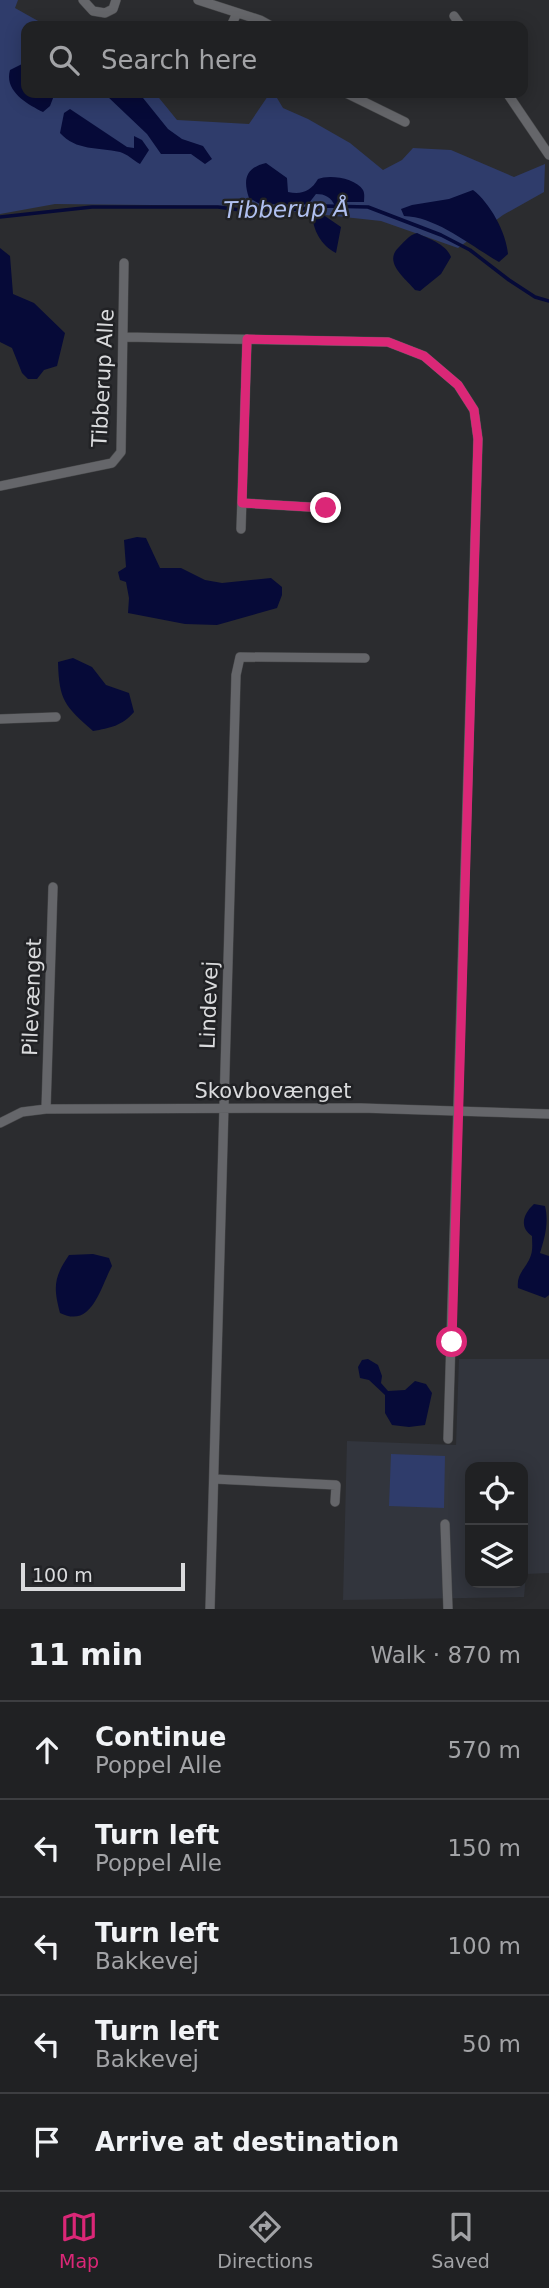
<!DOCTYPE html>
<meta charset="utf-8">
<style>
body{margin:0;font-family:"DejaVu Sans",sans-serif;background:#2d2e30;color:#f1f3f6}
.controls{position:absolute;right:21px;bottom:21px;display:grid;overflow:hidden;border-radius:14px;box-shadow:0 4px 18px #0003}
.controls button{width:63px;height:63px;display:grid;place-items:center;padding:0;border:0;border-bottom:2px solid #3d3e41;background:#202123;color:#f1f3f6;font:35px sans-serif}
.scale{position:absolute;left:21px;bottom:18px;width:164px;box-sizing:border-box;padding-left:7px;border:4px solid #dadbdd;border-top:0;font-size:19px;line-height:24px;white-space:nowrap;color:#dadbdd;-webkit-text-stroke:5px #212225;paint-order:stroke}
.stop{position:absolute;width:21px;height:21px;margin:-16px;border:5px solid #db2777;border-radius:50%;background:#fff}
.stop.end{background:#db2777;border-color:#fff;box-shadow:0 2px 7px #0008}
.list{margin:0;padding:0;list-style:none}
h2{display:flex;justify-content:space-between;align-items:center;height:91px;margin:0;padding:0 28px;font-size:30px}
h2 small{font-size:23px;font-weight:400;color:#a2a3a6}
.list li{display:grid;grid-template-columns:46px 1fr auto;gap:21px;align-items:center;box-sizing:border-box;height:98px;padding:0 28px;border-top:2px solid #3d3e41}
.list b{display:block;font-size:26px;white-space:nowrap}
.list p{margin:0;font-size:23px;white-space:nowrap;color:#a2a3a6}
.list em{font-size:23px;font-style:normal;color:#a2a3a6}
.icon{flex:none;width:38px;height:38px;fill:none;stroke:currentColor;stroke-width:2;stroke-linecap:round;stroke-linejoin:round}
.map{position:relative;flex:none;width:549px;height:1609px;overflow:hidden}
.search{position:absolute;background:#202123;box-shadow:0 4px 18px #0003;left:21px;right:21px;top:21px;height:77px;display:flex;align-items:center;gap:18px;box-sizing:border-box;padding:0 24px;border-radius:14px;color:#a2a3a6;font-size:26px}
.sheet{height:581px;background:#202123}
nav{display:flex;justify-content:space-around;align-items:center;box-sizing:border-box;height:98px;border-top:2px solid #3d3e41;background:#202123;font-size:19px;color:#a2a3a6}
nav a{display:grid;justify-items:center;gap:4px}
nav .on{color:#db2777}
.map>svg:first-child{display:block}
.built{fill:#32353d;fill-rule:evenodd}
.green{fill:#2f3c6b}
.water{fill:#060a38}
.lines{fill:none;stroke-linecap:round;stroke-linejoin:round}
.stream{stroke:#060a38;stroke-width:3.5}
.street-casing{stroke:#47484a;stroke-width:10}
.street{stroke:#65666a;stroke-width:9}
.route{stroke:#db2777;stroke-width:9}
.labels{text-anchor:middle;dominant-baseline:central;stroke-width:5;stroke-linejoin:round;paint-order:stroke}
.street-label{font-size:21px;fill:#dadbdd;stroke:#212225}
.water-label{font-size:23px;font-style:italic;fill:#b0c0f0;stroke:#212225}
</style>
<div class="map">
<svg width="549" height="1609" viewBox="0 0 549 1609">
<rect width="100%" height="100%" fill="#2b2c2f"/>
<path class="built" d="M 459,1359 L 549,1359 L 549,1573 L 526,1574 L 524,1597 L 343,1600 L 347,1441 L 456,1445 ZM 470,1467 L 523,1467 L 523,1583 L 470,1583 Z"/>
<path class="green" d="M 0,0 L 18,0 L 15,8 L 47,26 L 26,26 L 26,93 L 155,93 L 177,120 L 249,124 L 270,93 L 274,93 L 283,108 L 308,119 L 350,143 L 383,170 L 402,160 L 413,148 L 451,150 L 514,177 L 545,164 L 544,192 L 503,215 L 458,248 L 381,221 L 243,206 L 55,204 L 0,214 Z
M 391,1454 L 445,1456 L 444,1508 L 389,1506 Z"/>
<path class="water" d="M 26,62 L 26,93 L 55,93 L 50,106 L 43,112 C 27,104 4,91 10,70 Z
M 101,93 L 139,93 L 168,129 L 182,139 L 203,146 L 212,159 L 205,164 L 191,154 L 161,154 L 147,134 L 107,96 Z
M 70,109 L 127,147 L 134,148 L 134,136 L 142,140 L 149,150 L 140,164 C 133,160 127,154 120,152 C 98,147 76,151 60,133 L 64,113 Z
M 266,163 L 287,178 L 288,192 C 302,195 311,191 318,179 C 329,174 356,178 363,190 C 365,194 364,198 364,202 L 345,202 L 335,206 C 331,197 325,194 316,194 L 309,203 L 303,205 L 260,204 L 249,198 C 243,180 245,168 266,163 Z
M 473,190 C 490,203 506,232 508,254 L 499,262 C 471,246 437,217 404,216 L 401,209 L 412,205 L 449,199 Z
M 317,207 L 319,212 L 341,227 L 336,253 C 319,245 310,224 313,208 Z
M 417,233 C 429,239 446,244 451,257 L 441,274 L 420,291 L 415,290 C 404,277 383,262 399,247 C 404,242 409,235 417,233 Z
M 0,248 L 10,256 L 13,294 L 34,303 L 65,333 L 57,366 L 44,370 L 37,379 L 28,379 L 22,373 L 12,348 L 0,342 Z
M 137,537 L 146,538 L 160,568 L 181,568 L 205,580 L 222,583 L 271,578 L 282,587 L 282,595 L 277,608 L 217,625 L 185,624 L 128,613 L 129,598 L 126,582 L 120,580 L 118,572 L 126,567 L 124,540 Z
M 73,658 L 92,667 L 106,685 L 129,693 L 134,712 C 122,726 110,728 93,731 C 65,706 59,701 58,662 Z
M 534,1204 L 545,1206 C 549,1222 545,1237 540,1253 L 549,1256 L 549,1295 L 545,1298 L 518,1288 C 516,1273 527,1268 531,1255 C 533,1249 532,1242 532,1236 C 519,1227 523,1214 534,1204 Z
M 93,1254 L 109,1258 L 112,1266 C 100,1288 92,1329 60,1313 C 53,1287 54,1277 69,1255 Z
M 368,1359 L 378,1365 L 382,1376 L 381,1383 L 388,1391 L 405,1390 L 415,1381 L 426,1384 L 432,1393 L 425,1425 L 409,1427 L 392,1425 L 385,1413 L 385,1395 L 369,1380 L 360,1378 L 358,1367 L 362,1360 Z"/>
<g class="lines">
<path class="stream" d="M 0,217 L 92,207 L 218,207 L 248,211 L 301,209 L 325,206 L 368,207 L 441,235 L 470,250 L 509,280 L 535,297 L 549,301"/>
<defs>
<path id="street" d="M 83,0 L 93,11 L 105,13 L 113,9 L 116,0
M 198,0 L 260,20 L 271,26
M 454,16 L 461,26
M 231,26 L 237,13
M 346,93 L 405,122
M 507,93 L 549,155
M 124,337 L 388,342 L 424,356 L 458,385 L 474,410 L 478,439 L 448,1439
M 0,486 L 112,463 L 121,452 L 124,263
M 242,503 L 326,508
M 241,529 L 247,339
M 0,719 L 56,717
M 46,1109 L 53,887
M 0,1123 L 22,1112 L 46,1109 L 361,1108 L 549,1114
M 214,1479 L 336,1485 L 335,1502
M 445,1524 L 448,1609
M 210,1609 L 236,675 L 240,657 L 365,658"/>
</defs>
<use href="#street" class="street-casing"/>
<use href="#street" class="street"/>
</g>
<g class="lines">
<path class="route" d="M 326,508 L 242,503 L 247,339 L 388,342 L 424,356 L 458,385 L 474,410 L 478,439 L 452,1342"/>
</g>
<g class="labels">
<g class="street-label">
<text transform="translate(103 378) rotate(-87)">Tibberup Alle</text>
<text transform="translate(32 997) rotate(-88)">Pilevænget</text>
<text transform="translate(209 1005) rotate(-88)">Lindevej</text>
<text x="273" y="1091">Skovbovænget</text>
</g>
<g class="water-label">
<text transform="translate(286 209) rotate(-1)">Tibberup Å</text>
</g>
</g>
</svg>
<div class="controls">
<button><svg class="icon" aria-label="locate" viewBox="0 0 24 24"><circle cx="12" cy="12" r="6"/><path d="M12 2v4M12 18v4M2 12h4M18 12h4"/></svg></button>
<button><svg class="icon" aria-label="layers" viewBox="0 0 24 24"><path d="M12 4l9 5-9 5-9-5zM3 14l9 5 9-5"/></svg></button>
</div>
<div class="scale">100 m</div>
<div class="stop" style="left:452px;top:1342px"></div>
<div class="stop end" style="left:326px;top:508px"></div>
<div class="search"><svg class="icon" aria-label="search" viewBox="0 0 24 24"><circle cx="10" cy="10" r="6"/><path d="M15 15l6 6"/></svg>Search here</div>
</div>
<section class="sheet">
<h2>11 min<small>Walk · 870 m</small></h2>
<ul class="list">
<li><svg class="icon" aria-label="ahead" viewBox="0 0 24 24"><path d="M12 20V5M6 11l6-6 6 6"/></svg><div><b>Continue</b><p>Poppel Alle</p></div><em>570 m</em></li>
<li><svg class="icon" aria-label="left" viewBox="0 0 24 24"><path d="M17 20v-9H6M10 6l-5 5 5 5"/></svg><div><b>Turn left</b><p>Poppel Alle</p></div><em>150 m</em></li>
<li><svg class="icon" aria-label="left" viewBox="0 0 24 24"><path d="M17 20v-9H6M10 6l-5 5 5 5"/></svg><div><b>Turn left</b><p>Bakkevej</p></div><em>100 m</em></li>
<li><svg class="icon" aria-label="left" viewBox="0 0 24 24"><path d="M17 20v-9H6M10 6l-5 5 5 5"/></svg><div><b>Turn left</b><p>Bakkevej</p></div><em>50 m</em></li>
<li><svg class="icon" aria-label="arrive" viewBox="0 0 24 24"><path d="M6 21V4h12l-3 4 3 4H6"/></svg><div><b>Arrive at destination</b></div></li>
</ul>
</section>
<nav>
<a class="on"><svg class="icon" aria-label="map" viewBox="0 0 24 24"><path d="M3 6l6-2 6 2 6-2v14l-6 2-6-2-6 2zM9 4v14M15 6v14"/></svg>Map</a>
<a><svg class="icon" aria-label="directions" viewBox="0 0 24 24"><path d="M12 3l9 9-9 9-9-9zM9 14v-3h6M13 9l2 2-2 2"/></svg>Directions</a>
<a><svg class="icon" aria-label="saved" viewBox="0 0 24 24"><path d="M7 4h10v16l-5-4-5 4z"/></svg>Saved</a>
</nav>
